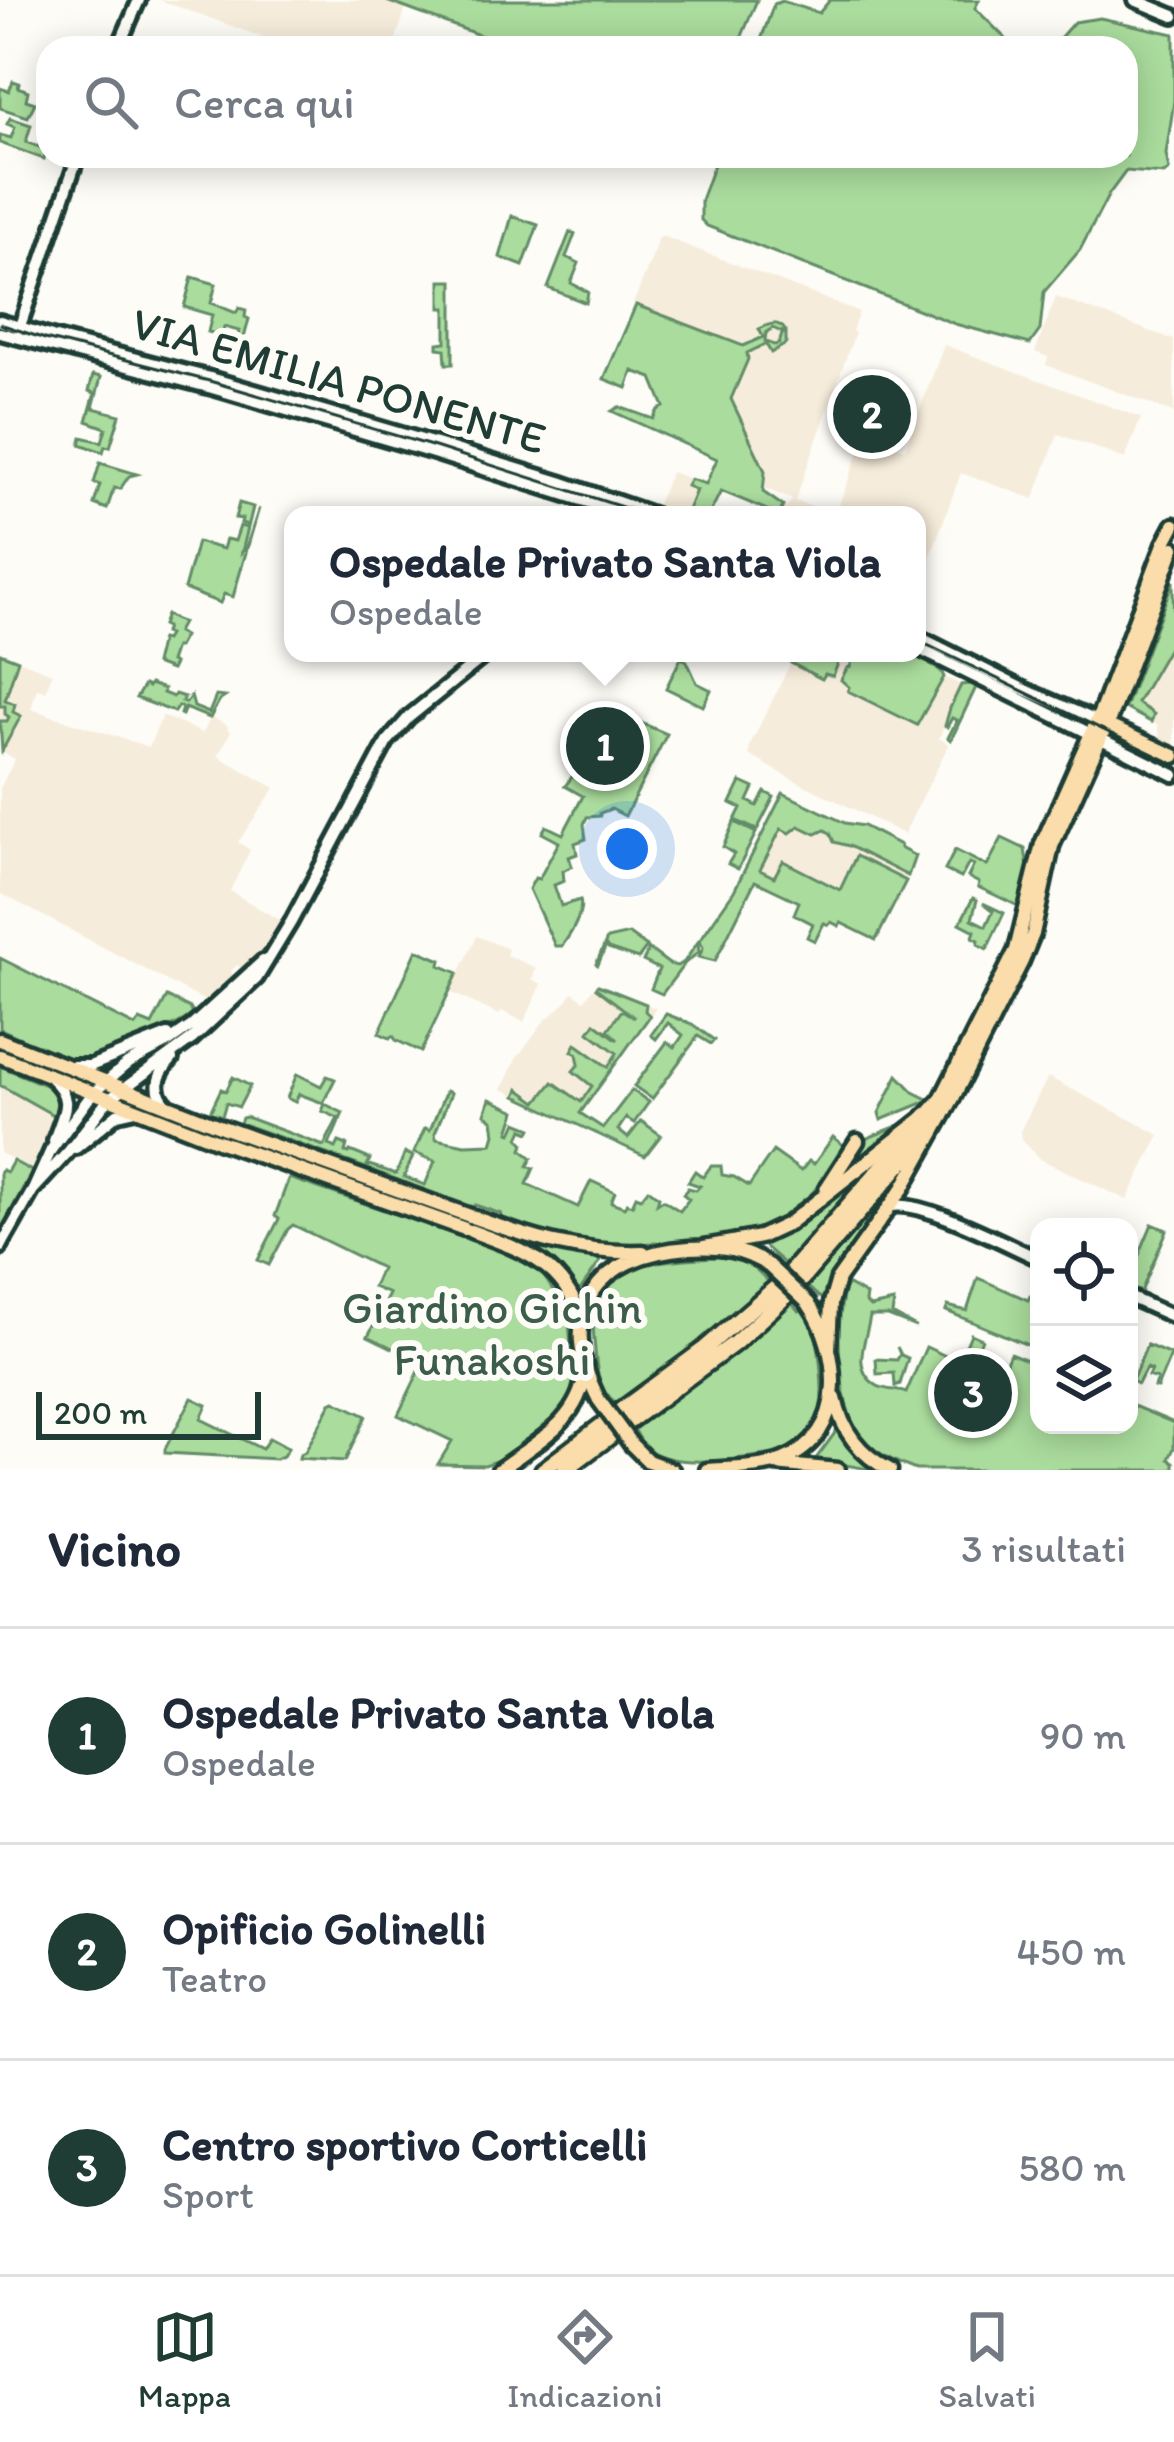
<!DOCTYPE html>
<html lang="it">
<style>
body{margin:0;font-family:Itim,sans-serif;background:#f6f6f7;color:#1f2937}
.controls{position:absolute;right:36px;bottom:36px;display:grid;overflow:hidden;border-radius:24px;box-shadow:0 6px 30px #0003}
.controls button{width:108px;height:108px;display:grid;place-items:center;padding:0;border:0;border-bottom:3px solid #e0e1e3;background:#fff;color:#1f2937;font:60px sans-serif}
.scale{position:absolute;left:36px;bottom:30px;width:225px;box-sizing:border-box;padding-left:12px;border:6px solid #1f3d34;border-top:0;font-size:33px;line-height:42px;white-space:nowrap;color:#1f3d34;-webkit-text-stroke:9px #fdfcf7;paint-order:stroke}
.you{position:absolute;left:627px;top:849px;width:42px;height:42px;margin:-30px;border:9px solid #fff;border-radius:50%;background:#1a73e8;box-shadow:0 0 0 18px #1a73e833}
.badge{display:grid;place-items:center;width:78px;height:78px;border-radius:50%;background:#1f3d34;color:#fff;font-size:39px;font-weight:700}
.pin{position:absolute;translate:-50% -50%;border:6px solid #fff;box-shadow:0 3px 12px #0006}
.popup{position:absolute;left:284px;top:506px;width:642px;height:156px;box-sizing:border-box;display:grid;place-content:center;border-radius:24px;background:#fff;filter:drop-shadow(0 3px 9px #0005);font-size:39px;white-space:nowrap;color:#747a83}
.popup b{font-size:45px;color:#1f2937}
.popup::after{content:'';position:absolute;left:50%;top:100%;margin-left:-24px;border:24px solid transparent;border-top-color:#fff}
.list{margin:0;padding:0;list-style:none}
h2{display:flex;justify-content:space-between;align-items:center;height:156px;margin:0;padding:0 48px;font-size:51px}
h2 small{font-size:39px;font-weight:400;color:#747a83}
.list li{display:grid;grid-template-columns:78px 1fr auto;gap:36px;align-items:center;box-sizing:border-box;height:216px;padding:0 48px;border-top:3px solid #e0e1e3}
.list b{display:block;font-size:45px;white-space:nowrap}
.list p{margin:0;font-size:39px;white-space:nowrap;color:#747a83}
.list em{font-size:39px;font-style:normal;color:#747a83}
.icon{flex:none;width:66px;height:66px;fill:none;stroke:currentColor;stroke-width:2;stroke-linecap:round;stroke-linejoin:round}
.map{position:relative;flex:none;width:1174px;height:1470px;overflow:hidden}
.search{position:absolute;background:#fff;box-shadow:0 6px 30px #0003;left:36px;right:36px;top:36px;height:132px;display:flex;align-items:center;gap:30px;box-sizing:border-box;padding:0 42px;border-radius:36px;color:#747a83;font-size:45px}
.sheet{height:804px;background:#fff}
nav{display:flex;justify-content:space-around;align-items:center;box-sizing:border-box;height:168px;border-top:3px solid #e0e1e3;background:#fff;font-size:33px;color:#747a83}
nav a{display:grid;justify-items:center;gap:6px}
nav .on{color:#1f3d34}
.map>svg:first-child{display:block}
.built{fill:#f6ecdb}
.green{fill:#aadc9d;stroke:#648c68;stroke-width:3}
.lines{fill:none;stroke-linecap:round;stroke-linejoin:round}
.secondary-casing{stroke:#1f3d34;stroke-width:20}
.primary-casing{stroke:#1f3d34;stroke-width:21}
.highway-casing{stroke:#1f3d34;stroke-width:22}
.secondary{stroke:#fdfcf7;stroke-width:10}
.primary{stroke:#fbddab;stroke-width:12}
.highway{stroke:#fbddab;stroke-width:14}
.tram{stroke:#1f3d34;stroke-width:3}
.primary-bridge-casing{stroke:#1f3d34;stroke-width:21;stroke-linecap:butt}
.primary-bridge{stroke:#fbddab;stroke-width:12}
.labels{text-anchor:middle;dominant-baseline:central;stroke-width:12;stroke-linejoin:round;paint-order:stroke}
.street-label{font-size:45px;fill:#1f3d34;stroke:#fdfcf7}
.park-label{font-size:45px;fill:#3b5d49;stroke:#fdfcf7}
</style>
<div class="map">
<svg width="1174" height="1470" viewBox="0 0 1174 1470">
<rect width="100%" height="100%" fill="#fdfcf7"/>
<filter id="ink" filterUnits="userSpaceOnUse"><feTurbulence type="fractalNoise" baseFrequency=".00833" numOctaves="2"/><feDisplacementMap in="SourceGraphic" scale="24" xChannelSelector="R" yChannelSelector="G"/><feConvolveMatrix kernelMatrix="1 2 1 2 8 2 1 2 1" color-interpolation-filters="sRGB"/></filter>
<g filter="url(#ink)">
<path class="built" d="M 159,0 L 384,0 L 406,8 L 393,48 L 293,48 Z
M 662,236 L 859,312 L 852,331 L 855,333 L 795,501 L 835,515 L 865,436 L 905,449 L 944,345 L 1141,418 L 1125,459 L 1058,434 L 1034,499 L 961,473 L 928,563 L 917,559 L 917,515 L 792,515 L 781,511 L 793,500 L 757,485 L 765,471 L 731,399 L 747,353 L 763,337 L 743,346 L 633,304 L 656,248 L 657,239 Z
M 1056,297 L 1174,340 L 1174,413 L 1046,365 L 1048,357 L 1035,352 Z
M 671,472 L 706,485 L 691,515 L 669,515 L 655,509 Z
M 1174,578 L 1174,746 L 1160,738 L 1157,725 L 1125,708 Z
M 796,653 L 915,653 L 941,671 L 943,676 L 961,685 L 939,738 L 949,744 L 904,834 L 788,777 L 749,755 L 750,745 Z
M 18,660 L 52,673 L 46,691 L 37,689 L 31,709 L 149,747 L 162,716 L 203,733 L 211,717 L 228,726 L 227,729 L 231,731 L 218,756 L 275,788 L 238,842 L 250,850 L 230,891 L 282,922 L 265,947 L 244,969 L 237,965 L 231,971 L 234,978 L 211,1000 L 205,1001 L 0,893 L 0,788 L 15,759 L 0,750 L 0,698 L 5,699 Z
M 599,712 L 636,730 L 639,726 L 643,729 L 614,775 L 605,781 L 576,766 L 573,760 Z
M 795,801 L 915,863 L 875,941 L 754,882 Z
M 477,936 L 508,949 L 506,955 L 536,968 L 532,979 L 542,984 L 524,1022 L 502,1011 L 499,1015 L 450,992 Z
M 596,985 L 656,1008 L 572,1123 L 502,1089 L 516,1059 L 544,1021 L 563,1005 L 573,992 L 584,1000 Z
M 1048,1077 L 1160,1135 L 1127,1200 L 1040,1159 L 1021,1140 L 1020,1131 Z
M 0,1085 L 55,1116 L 32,1169 L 0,1153 Z"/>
<path class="green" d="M 384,0 L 757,0 L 737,48 L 488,48 L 490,39 Z
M 830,0 L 979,0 L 975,8 L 1015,48 L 758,48 L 774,4 L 782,1 L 819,13 Z
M 1100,18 L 1174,34 L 1174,101 L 1166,154 L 1169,170 L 1164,174 L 1126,171 L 1109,194 L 1080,250 L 1044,292 L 1040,330 L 1030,344 L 955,324 L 707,226 L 701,220 L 701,200 L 717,156 L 1126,156 L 1126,48 L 1051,48 L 1074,22 Z
M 13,81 L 19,83 L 18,87 L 28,91 L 26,100 L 35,103 L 28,117 L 0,108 L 0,88 L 9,91 Z
M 10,118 L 31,125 L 26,142 L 39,147 L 48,131 L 48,148 L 44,159 L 0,143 L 0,135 L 11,138 L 15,127 L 7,124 Z
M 512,216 L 538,225 L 523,266 L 500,257 Z
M 570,232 L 575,234 L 566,257 L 579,263 L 571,283 L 588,292 L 586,303 L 548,288 Z
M 192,277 L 216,284 L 211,303 L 236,313 L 239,308 L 246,310 L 245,317 L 249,319 L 236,369 L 231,365 L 239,331 L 224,327 L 222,335 L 208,332 L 212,315 L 184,307 Z
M 441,281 L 453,281 L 453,364 L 446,364 L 445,349 L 438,348 L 438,343 L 446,342 L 446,308 L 441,308 Z
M 636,305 L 743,346 L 763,337 L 759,329 C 769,324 778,320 785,330 L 781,332 L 773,328 L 766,333 L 765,341 L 774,345 L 779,344 L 782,334 L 786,332 L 786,344 L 771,353 L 766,344 L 747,353 L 748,359 L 731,399 L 765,471 L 763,492 L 783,506 L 779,515 L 721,491 L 709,515 L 691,515 L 692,512 L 688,510 L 696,490 L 687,486 L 690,479 L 706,484 L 717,459 L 612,411 L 619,407 L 653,419 L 658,410 L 664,407 L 652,378 L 633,371 L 627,388 L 604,379 Z
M 93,375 L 101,377 L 93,408 L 120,415 L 110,447 L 105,446 L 103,452 L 80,444 L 82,437 L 102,442 L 106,428 L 87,421 L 95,393 L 89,391 Z
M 100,463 L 137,474 L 129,476 L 120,489 L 114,488 L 107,509 L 94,504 L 100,485 L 94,483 Z
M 239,503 L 253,507 L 242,552 L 246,548 L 259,508 L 233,597 L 224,594 L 220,603 L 184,589 L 197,542 L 223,549 L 226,539 L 235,541 L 240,526 L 247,528 L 248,525 L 241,523 L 242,519 L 235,518 Z
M 1173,581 L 1174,639 L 1137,703 L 1154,714 L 1151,722 L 1125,708 Z
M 166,615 L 182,623 L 177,632 L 184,636 L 178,647 L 175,647 L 170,662 L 174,664 L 171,670 L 155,664 L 161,639 L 165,640 L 168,635 L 164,633 L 166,627 L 162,625 Z
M 0,653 L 18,660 L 5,700 L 15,704 L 13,712 L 21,716 L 2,751 L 0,721 L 7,721 L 9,717 L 5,714 L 5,706 L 0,706 Z
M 796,653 L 842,653 L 833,676 L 825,674 L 822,679 L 791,663 Z
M 855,653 L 915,653 L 927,659 L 930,665 L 941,671 L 944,677 L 917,725 L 848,691 L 849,687 L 841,680 L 847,668 L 850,667 Z
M 681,658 L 687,661 L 697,683 L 711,690 L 703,706 L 666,688 Z
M 978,683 L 951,740 L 948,738 L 957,720 L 952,718 L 947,727 L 945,726 L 950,708 L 961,685 Z
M 150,684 L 164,689 L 163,693 L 173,697 L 175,694 L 184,697 L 182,701 L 186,703 L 191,696 L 194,707 L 209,713 L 216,696 L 225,697 L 219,701 L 210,718 L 185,708 L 182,715 L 180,714 L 182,708 L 178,706 L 174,712 L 136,698 L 144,685 L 148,687 Z
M 634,720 L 667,734 L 625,816 L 611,809 L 600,813 L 600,816 L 587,817 L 584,824 L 586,839 L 575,843 L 577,854 L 569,857 L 572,866 L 563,871 L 564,881 L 554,885 L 561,906 L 580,900 C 584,913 570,935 562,946 L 555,946 L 529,889 L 535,878 L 539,879 L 559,842 L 542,833 L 546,826 L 563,834 L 583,796 L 565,786 L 572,777 L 575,765 L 605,781 L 613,778 L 637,731 L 641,733 L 643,729 Z
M 741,782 L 754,788 L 748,801 L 757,806 L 765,792 L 774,797 L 757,830 L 735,820 L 741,808 L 731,803 Z
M 783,793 L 845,823 L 863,826 L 900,845 L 900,848 L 915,856 L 908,876 L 849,846 L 834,842 L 830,833 L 825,830 L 816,834 L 799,826 L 790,833 L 781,829 L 760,870 L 774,877 L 783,861 L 840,890 L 856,856 L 906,881 L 876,940 L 841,923 L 839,926 L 831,922 L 829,925 L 824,923 L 815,941 L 807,937 L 813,924 L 794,914 L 799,902 L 755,881 L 715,961 L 699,957 L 703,948 L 700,940 L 734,891 Z
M 734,822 L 756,833 L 738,869 L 728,864 L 734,854 L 723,847 Z
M 1002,838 L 1025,849 L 1028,868 L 1022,903 L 1016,905 L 978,887 L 979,883 L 968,877 L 974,865 L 969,863 L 961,878 L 945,870 L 955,850 L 987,866 Z
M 973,898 L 977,900 L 972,919 L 986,926 L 993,911 L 983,903 L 1004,913 L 987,949 L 978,944 L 979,940 L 973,937 L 975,931 L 960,923 Z
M 629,934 L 647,947 L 638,959 L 608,949 L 606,946 L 598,965 L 596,964 L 607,939 Z
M 698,942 L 699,952 L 685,963 L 662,994 L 651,989 L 659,969 L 643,961 L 649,949 L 669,964 L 677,966 L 684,962 Z
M 417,950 L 441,960 L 440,965 L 458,973 L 421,1052 L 396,1040 L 393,1036 L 390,1038 L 379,1033 Z
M 0,958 L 135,1026 L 140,1020 L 152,1025 L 167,997 L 190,1008 L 193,1014 C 178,1026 98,1062 80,1060 C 60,1059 20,1037 0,1029 Z
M 598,985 L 646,1004 L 645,1011 L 650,1016 L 580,1113 L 603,1128 L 632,1090 L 649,1102 L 634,1123 L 626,1118 L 618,1130 L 628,1138 L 641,1121 L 661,1135 L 645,1156 L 516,1096 L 519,1089 L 537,1102 L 553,1082 L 581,1102 L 592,1086 L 573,1071 L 579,1064 L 577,1054 L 572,1051 L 576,1044 L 608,1067 L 617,1053 L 589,1032 L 595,1023 L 618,1040 L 608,1030 L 622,1010 L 635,1018 L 596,988 Z
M 666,1014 L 692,1024 L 714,1040 L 711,1044 L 698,1036 L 652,1099 L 634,1086 L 667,1042 L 675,1047 L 683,1035 L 668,1023 L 656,1039 L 651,1035 Z
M 0,1066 L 50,1087 L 58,1100 L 55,1116 L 0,1085 Z
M 297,1074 L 321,1086 L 327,1076 L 335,1079 L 323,1103 L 299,1094 L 295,1102 L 287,1098 Z
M 898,1075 L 914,1092 L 930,1100 L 881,1120 L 879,1113 Z
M 233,1077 L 250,1086 L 239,1107 L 226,1103 L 222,1116 L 210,1112 L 221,1089 L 226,1091 Z
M 446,1091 L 451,1093 L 435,1133 L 436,1139 L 465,1145 L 492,1144 L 495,1134 L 493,1120 L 485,1114 L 490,1099 L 516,1111 L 509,1132 L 512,1133 L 517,1122 L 532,1128 L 530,1132 L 523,1129 L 519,1138 L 524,1144 L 522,1150 L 532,1158 L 528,1166 L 534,1168 L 527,1184 L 578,1207 L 591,1181 L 615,1192 L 611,1202 L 624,1207 L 627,1203 L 632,1205 L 636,1196 L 641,1198 L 648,1189 L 659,1197 L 657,1204 L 663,1200 L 680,1211 L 689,1199 L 683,1194 L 688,1188 L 696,1190 L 700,1186 L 688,1182 L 695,1171 L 703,1177 L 711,1166 L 721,1166 L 722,1175 L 734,1177 L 749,1186 L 773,1151 L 801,1171 L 809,1161 L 814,1164 L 833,1137 L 842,1144 L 843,1149 C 827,1172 813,1198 790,1214 C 755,1239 633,1248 590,1243 C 559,1239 530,1227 500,1217 L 501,1214 L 475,1205 L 473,1207 L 469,1206 L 368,1169 L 369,1165 L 396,1174 L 405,1153 L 413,1156 L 404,1177 L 425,1185 L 435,1161 L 414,1153 L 425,1128 L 430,1130 Z
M 128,1098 L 468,1222 L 467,1223 L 248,1145 Z
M 325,1104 L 343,1113 L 329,1145 L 336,1148 L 339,1142 L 347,1145 L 345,1152 L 349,1153 L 350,1151 L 370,1159 L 366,1168 L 240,1123 L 242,1118 L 246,1117 L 324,1146 L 338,1118 L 322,1111 Z
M 905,1123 L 844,1175 L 843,1175 L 865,1139 Z
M 880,1158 L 787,1266 L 765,1247 L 765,1242 L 798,1224 Z
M 13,1161 L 32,1171 L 0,1231 L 0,1174 L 2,1170 L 7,1172 Z
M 906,1172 L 832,1282 L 826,1298 L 819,1297 L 806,1285 Z
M 289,1178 L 511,1253 L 541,1272 L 564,1307 L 569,1323 L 574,1376 L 569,1402 L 560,1413 L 503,1458 L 485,1465 L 438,1464 L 452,1441 L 398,1415 L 423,1363 L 368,1336 L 389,1294 L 373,1287 L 381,1268 L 293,1225 L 288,1229 L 269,1265 L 258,1260 L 279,1219 L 275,1216 Z
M 473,1224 L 552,1251 L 597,1259 L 600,1262 L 580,1290 L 576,1291 C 541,1239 518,1249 473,1224 Z
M 1152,1224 L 1167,1230 L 1141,1292 L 1129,1287 L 1129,1279 Z
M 723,1256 C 749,1258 754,1268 770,1283 L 711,1335 L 617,1406 L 608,1395 L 606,1396 C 596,1377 596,1360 594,1340 C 586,1254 661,1263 723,1256 Z
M 978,1278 L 1028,1300 L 1030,1296 L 1039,1299 L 1039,1318 L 1030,1346 L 946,1311 L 948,1306 L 967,1311 Z
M 847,1284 L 866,1295 L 865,1302 L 870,1307 L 894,1302 L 892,1314 L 916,1327 L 888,1316 L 870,1316 C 867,1339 850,1368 876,1385 C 885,1391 897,1389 906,1393 L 926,1347 L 959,1362 L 971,1334 L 982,1339 L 974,1358 L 980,1362 L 980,1365 L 1001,1374 L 1010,1353 L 1039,1365 L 1039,1425 L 1129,1425 L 1129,1404 L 1174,1423 L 1174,1448 L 1169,1459 L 1174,1462 L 1174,1470 L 916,1470 C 895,1462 873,1453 859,1434 C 838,1406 833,1315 847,1284 Z
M 790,1302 L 799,1311 L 802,1309 C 817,1329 819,1348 821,1372 C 825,1414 819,1441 775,1454 C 740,1458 679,1470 649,1450 C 640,1443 640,1437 633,1428 L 737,1350 Z
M 1147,1345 L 1171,1355 L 1157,1388 L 1154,1387 L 1157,1379 L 1148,1376 L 1151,1370 L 1146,1368 L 1138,1384 L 1132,1381 Z
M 897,1347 L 901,1355 L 908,1358 L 900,1384 L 895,1386 L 894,1373 L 877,1374 L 876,1359 L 897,1360 L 900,1354 Z
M 192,1398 L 207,1405 L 201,1419 L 262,1449 L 269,1438 L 288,1448 L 283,1456 L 276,1459 L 165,1453 L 165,1449 Z
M 335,1401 L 366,1416 L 345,1461 L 299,1458 L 300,1454 L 305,1452 L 331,1403 Z
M 837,1430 L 859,1458 L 875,1470 L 815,1460 Z"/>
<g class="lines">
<defs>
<path id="secondary" d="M 1135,0 L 1174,16
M 118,48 L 139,0
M 0,321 L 52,337 L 214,379 L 436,444 L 560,482 L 655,515
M 19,329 L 78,156
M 0,333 L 212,388 L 433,453 L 629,515
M 917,636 L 1021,688 L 1097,721
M 917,648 L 1174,775
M 72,1066 L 90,1066 L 168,1035
M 51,1078 C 76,1100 62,1114 54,1141
M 167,1105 C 152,1089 158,1074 172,1059
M 76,1148 L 117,1114 L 135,1110
M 33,1190 L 68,1152 L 108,1100 L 192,1039 L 257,978 L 291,922 L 387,742 L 409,717 L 488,653
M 892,1206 C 925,1201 1005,1244 1039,1259
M 0,1248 L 33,1190 L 51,1150 L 92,1094 L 127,1064 L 170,1041 L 193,1025 L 263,961
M 1129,1297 L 1174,1317"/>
<path id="primary" d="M 1104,724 L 1174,756
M 0,1040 L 222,1127 L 470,1216
M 0,1056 L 218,1141 L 465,1229
M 826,1189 L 857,1141
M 475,1218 C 534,1239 580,1254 643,1252
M 471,1231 C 522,1250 562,1262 581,1318
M 704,1247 L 760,1237 L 788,1224 L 927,1115 L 941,1099 L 1016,950 L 1042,844 L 1101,711 L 1164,544 L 1174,525
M 829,1350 L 831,1303 L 838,1279 L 903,1188 L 953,1098 L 1022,961 L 1033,934 L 1052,846 L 1111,715 L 1174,548
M 835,1398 C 842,1432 860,1455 890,1470
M 599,1400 C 554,1313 595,1254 689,1248 C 719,1246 744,1249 769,1266
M 631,1444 L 648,1461 L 672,1470
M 775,1464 L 838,1470
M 499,1470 C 536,1442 579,1422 585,1372
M 707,1470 C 732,1468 760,1469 783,1460 C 848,1435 842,1351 808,1303"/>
<path id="highway" d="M 791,1271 L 927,1115
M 801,1280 L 942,1116
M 620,1411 L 703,1350 L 775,1288
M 628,1422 L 735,1343 L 785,1297
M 543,1470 L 601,1426
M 565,1470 L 609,1437"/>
</defs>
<use href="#secondary" class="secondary-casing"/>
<use href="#primary" class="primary-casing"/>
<use href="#highway" class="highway-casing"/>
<use href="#secondary" class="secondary"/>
<use href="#primary" class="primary"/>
<use href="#highway" class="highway"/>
<path class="tram" d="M 0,324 L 45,339 L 213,382 L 435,447 L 647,515
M 917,640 L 1174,764"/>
<defs>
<path id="primary-bridge" d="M 769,1266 L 808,1303
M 599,1400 L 631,1444"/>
</defs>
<use href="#primary-bridge" class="primary-bridge-casing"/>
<use href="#primary-bridge" class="primary-bridge"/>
</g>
</g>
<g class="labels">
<g class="street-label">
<text transform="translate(339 380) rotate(16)">VIA EMILIA PONENTE</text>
</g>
<g class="park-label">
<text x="492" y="1307">Giardino Gichin<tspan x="492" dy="52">Funakoshi</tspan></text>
</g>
</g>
</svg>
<div class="controls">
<button><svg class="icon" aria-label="locate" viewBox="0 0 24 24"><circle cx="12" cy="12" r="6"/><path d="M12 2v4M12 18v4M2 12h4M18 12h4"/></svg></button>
<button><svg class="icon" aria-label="layers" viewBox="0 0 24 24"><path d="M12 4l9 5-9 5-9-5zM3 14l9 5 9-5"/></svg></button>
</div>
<div class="scale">200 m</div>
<div class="you"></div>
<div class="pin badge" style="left:605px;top:746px">1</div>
<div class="popup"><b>Ospedale Privato Santa Viola</b>Ospedale</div>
<div class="pin badge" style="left:872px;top:414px">2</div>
<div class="pin badge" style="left:973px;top:1393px">3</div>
<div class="search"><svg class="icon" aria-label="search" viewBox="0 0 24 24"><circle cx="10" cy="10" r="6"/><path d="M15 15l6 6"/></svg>Cerca qui</div>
</div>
<section class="sheet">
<h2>Vicino<small>3 risultati</small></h2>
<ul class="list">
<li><span class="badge">1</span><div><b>Ospedale Privato Santa Viola</b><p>Ospedale</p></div><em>90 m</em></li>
<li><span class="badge">2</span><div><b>Opificio Golinelli</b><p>Teatro</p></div><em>450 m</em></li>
<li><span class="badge">3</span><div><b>Centro sportivo Corticelli</b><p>Sport</p></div><em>580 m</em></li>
</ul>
</section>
<nav>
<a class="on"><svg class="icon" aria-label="map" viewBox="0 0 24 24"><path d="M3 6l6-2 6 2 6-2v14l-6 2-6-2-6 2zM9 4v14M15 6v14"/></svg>Mappa</a>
<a><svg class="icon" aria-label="directions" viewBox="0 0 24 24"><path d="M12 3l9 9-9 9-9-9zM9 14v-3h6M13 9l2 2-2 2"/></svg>Indicazioni</a>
<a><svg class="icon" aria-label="saved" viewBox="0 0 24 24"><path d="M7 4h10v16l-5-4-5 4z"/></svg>Salvati</a>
</nav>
